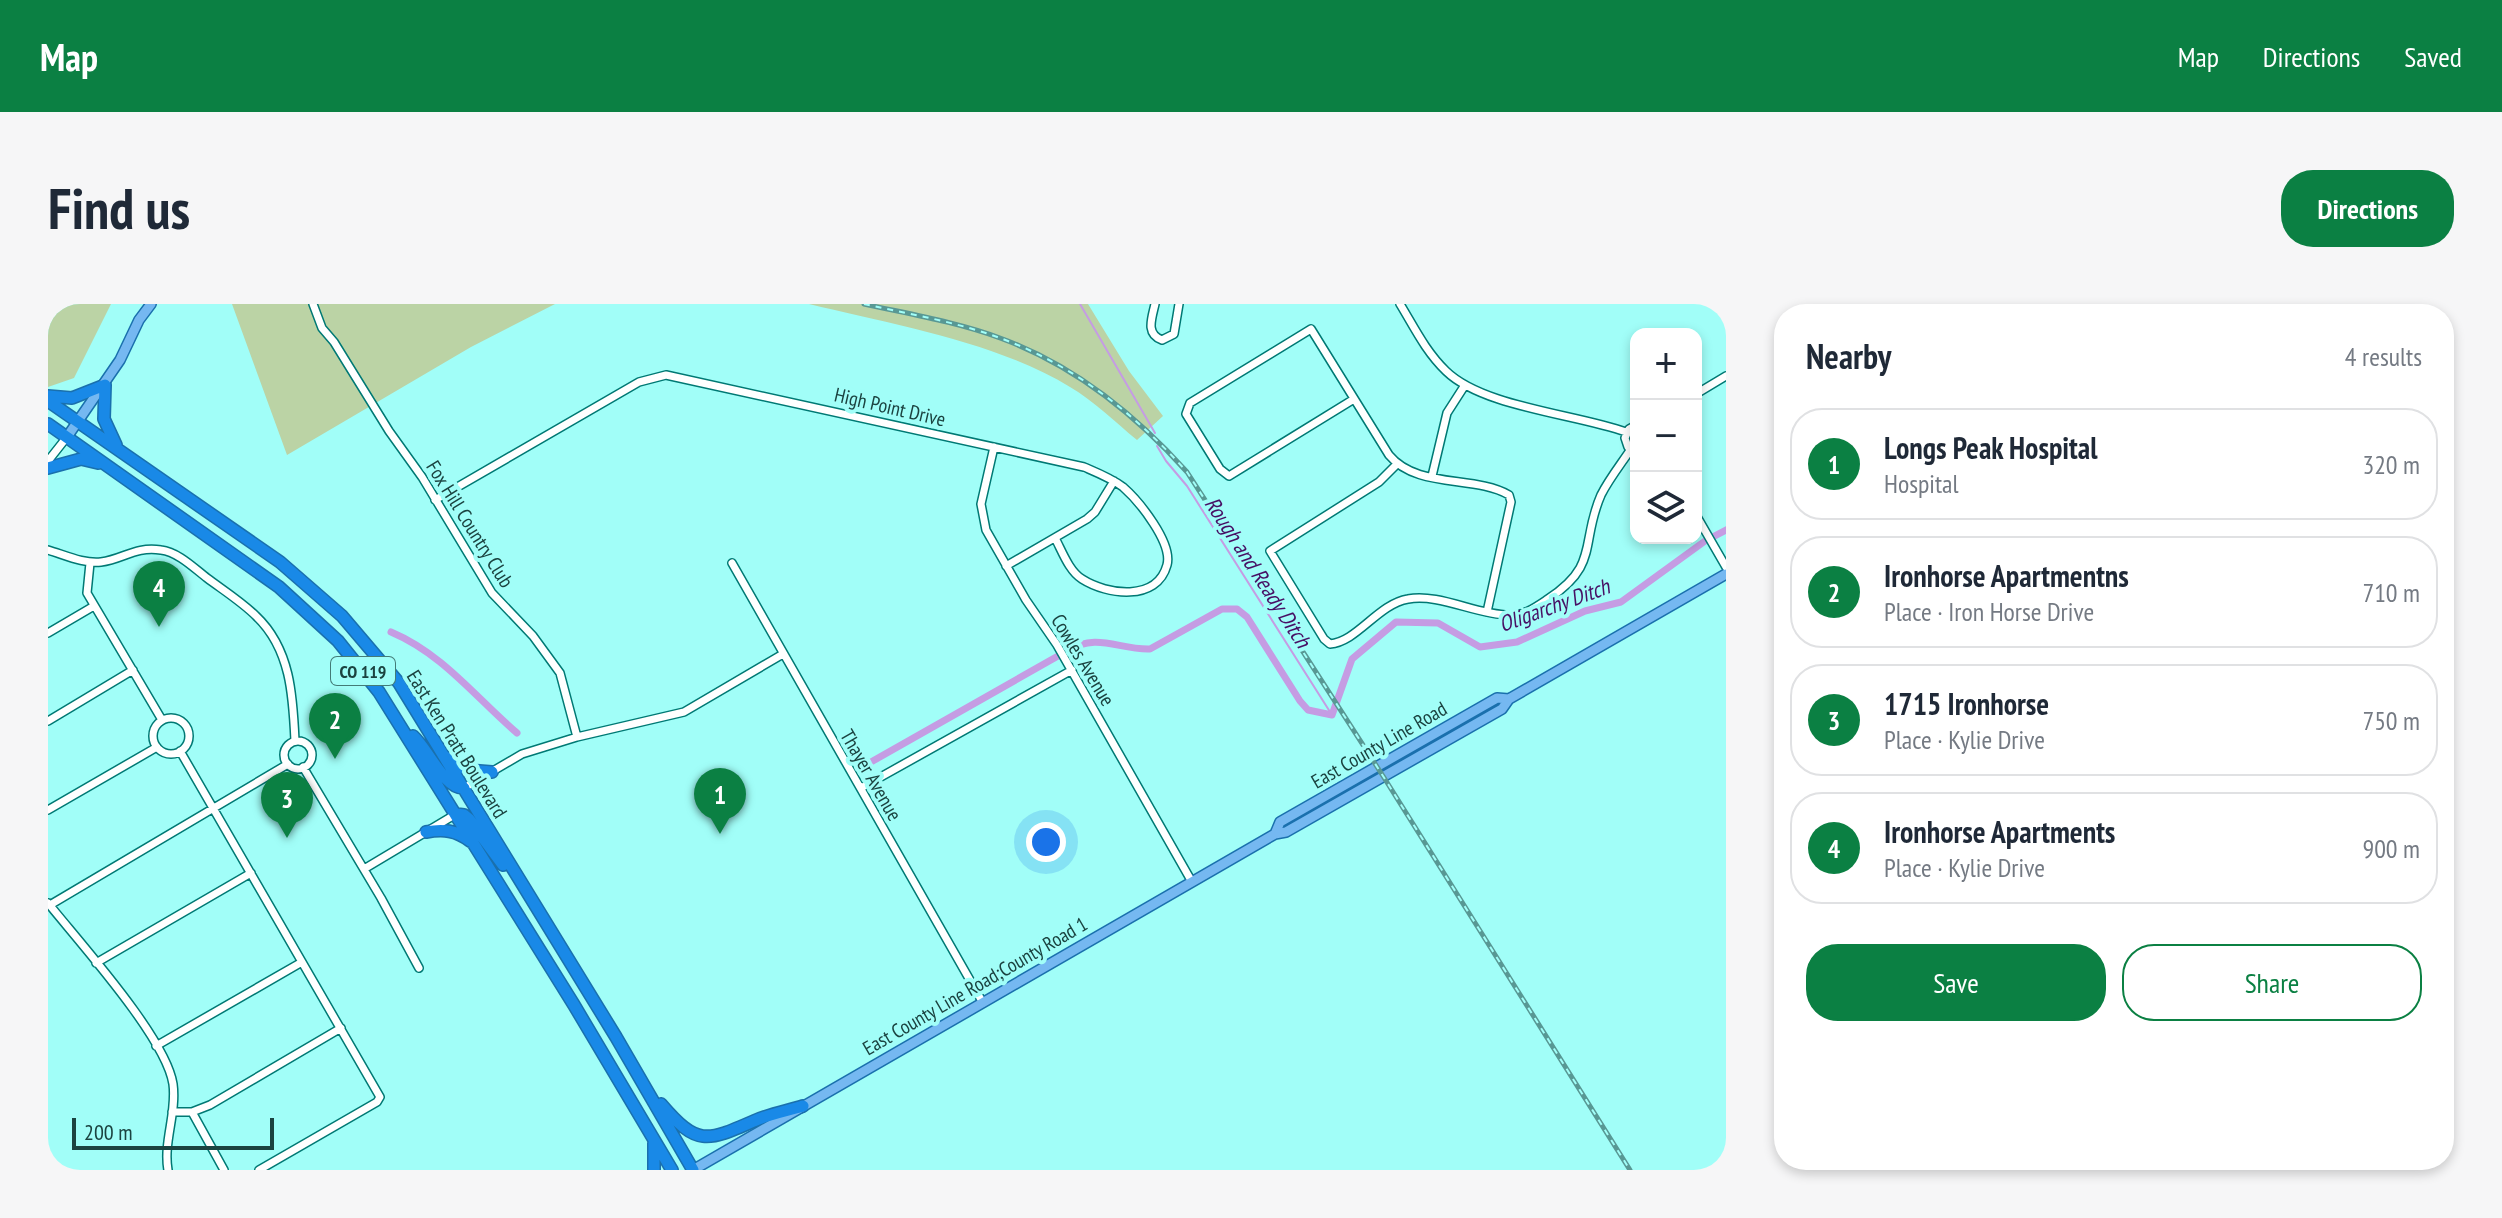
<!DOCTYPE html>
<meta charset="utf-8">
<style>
body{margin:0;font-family:"PT Sans Narrow",sans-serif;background:#f6f6f7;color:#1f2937}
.controls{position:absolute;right:24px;top:24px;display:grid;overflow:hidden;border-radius:16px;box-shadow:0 4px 12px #0003}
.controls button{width:72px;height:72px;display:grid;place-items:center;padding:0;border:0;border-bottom:2px solid #e0e1e3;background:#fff;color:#1f2937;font:40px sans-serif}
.scale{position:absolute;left:24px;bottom:20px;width:202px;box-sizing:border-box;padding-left:8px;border:4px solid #1b4340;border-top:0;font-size:22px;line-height:28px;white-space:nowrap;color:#1b4340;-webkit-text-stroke:6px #a1fef8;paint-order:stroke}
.you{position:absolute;left:998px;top:538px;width:28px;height:28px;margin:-20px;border:6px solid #fff;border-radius:50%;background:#1a73e8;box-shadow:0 0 0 12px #1a73e833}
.badge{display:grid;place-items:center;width:52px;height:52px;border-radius:50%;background:#0b8043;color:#fff;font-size:26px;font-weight:700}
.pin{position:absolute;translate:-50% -66px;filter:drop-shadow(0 2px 4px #0008)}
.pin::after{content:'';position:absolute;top:42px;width:28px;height:24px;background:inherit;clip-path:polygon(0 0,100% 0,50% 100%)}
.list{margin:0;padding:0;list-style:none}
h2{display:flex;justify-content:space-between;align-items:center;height:104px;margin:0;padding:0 32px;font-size:34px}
h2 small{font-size:26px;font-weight:400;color:#747a83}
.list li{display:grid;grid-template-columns:52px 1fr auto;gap:24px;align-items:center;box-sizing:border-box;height:112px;margin:0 16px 16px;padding:0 16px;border:2px solid #e0e1e3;border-radius:32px}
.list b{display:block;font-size:30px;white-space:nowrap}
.list p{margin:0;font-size:26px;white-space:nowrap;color:#747a83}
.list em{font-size:26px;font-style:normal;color:#747a83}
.actions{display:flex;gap:16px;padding:24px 32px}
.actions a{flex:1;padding:18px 0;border:2px solid #0b8043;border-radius:32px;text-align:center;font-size:28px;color:#0b8043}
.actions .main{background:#0b8043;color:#fff}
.icon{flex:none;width:44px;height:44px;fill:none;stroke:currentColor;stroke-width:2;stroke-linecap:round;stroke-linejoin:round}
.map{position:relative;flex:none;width:1678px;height:866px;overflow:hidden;border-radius:32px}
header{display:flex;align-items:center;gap:48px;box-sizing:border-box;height:112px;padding:0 40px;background:#0b8043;color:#fff}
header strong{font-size:38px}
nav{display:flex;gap:44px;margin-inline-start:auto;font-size:28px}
.intro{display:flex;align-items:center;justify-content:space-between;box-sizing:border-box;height:192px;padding:0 48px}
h1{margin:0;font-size:56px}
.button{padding:20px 36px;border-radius:32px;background:#0b8043;color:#fff;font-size:28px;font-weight:700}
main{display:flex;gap:48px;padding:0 48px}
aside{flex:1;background:#fff;border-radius:32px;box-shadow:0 4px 12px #0003}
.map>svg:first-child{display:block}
.green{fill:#bbd3a5}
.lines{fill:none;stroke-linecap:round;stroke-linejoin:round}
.stream{stroke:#c59ce3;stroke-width:2}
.canal{stroke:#c59ce3;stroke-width:7}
.minor-casing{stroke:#007974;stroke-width:10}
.major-casing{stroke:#1a70ad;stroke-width:12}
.highway-casing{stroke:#1a70ad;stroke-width:14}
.minor{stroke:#fff;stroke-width:7}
.major{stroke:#75b8f1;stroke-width:9}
.highway{stroke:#1989e7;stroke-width:11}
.rail-casing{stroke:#589894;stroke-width:5}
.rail{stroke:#a1fef8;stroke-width:2;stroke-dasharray:6;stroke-linecap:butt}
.labels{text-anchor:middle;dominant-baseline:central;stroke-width:8;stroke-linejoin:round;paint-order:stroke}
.shield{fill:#a1fef8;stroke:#437b77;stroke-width:2}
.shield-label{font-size:18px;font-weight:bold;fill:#1b4340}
.street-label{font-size:20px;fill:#1b4340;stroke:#a1fef8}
.water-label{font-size:22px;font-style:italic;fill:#471064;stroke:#a1fef8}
</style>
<header>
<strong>Map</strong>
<nav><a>Map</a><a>Directions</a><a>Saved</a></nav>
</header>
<div class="intro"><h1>Find us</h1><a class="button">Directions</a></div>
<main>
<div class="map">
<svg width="1678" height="866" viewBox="0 0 1678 866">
<rect width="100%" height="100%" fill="#a1fef8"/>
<path class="green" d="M 0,0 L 63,0 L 26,74 L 0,83 Z
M 184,0 L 507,0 L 423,43 L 239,151 Z
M 761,0 L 1040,0 L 1081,67 L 1115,112 L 1089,136 C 1067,118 1046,97 1022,83 C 949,38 843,20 761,0 Z"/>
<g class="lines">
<path class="stream" d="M 1032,0 L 1107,129
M 1109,142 L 1118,157 L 1139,182 L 1284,411"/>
<path class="canal" d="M 343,328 C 395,350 427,393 469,429
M 1019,347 C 1050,328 1070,346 1102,345 L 1174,305 L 1189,305 L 1199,313 L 1252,397 L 1260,406 L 1284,411 L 1304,355 L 1348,318 L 1390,319 L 1432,343 L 1469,338 L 1537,307 L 1573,298 L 1657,237 L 1678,226
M 823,458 L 1010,352"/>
<defs>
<path id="minor" d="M 265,0 L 274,24 L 286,38 L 341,127 L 374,173 L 444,289 L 485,332 L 512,369 L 529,433
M 1107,0 C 1104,14 1097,30 1114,36 L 1126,30 L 1131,0
M 1352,0 C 1366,23 1378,48 1398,67 C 1435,103 1527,110 1578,128
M 1648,90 L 1678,72
M 1306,95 L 1181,172 L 1172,165 L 1138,110 L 1142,99 L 1263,25 L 1341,151 C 1369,185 1426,171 1461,191 L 1463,198 L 1439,308
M 1588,121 L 1581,125 L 1577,134 L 1580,143 L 1588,147
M 946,143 L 933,200 L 938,226 L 978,296 L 1009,341 L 1144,578
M 0,157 L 19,133
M 1349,160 L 1331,178 L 1222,247 L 1276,335 L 1282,340 C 1309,338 1330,300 1360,295 C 1391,289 1429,311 1461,311 C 1476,312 1488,303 1500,295 C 1552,261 1532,239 1553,191 C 1561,175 1573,160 1583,145
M 1384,172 L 1399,109 L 1417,81
M 387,196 L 591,78 L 618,71 L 1036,163 C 1050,169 1063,174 1075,183 C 1091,197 1125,239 1119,261 C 1109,298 1059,291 1034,275 C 1021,267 1014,247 1007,234
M 1648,211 L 1678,263
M 0,246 C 17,251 36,260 53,258 C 76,255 87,242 113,246 C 130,248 146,264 159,274 C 175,286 194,298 208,312 C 243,345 245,393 247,437
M 42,259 L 39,289 L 114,416
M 684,259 L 935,699
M 958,262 L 1039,215 L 1047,208 L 1066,177
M 0,329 L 46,302
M105 432a18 18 0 1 1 36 0a18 18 0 1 1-36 0Z
M 0,417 L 85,366
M236 451a14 14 0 1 1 28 0a14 14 0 1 1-28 0Z
M 132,447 L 332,793 L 329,798 L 211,866
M 255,463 L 333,594 L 371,664
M 416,484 L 474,450 L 529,433 L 636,408 L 735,350
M 813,484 L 1024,366
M 0,506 L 109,443
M 316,565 L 408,510
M 0,599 C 32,639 118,734 125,780 C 129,809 115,838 120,866
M 2,601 L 240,460
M 48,659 L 203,569
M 108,742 L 254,658
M 124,808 L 144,808 L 162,801 L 293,724
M 144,808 L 176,866"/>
<path id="major" d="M 19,133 L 72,56 L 91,16 L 103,0
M 1227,530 L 1232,518 L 1449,394 L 1461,395
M 645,866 L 1227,530 L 1238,528 L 1454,405 L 1461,395 L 1678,270"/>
<path id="highway" d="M 0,92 L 24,94 L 57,81 L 56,115 L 68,141
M 0,97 L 232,258 L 294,312 L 351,379 L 568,733 L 645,866
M 0,120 L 231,283 L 290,337 L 331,388 L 526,701 L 624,866
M 0,164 L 33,155 L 50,159
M 365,432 C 380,445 396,485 416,484
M 400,454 L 419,466 L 444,468
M 408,510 L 416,511 L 421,515 L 455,561
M 378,528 C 395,525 408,526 422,537
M 613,800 C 649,842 658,838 706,817 C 721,810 739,807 755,802
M 606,866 L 606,839"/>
</defs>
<use href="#minor" class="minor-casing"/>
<use href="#major" class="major-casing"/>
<use href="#highway" class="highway-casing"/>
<use href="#minor" class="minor"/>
<use href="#major" class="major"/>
<use href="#highway" class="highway"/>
<defs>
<path id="rail" d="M 816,0 C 861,10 909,18 952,34 C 1026,61 1087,110 1139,168 L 1335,472 L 1582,866"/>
</defs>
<use href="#rail" class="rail-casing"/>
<use href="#rail" class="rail"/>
</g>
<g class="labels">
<rect class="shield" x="283" y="353" width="64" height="28" rx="6"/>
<g class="shield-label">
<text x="315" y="367">CO 119</text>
</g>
<g class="street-label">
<text transform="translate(842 103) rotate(13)">High Point Drive</text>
<text transform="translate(422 220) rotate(58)">Fox Hill Country Club</text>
<text transform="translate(1035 356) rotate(59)">Cowles Avenue</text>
<text transform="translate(409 440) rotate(58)">East Ken Pratt Boulevard</text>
<text transform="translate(1331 441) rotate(-30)">East County Line Road</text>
<text transform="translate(823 471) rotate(60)">Thayer Avenue</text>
<text transform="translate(927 682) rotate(-30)">East County Line Road;County Road 1</text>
</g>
<g class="water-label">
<text transform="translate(1210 268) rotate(57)">Rough and Ready Ditch</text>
<text transform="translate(1506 301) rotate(-20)">Oligarchy Ditch</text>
</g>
</g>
</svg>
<div class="controls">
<button>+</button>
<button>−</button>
<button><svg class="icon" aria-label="layers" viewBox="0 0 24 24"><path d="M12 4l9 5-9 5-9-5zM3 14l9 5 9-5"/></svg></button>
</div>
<div class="scale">200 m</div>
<div class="you"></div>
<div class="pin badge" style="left:672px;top:530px">1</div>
<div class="pin badge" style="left:287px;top:455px">2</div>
<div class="pin badge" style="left:239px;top:534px">3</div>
<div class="pin badge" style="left:111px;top:323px">4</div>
</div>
<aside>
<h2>Nearby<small>4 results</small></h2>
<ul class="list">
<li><span class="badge">1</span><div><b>Longs Peak Hospital</b><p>Hospital</p></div><em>320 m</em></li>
<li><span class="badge">2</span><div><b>Ironhorse Apartmentns</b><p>Place · Iron Horse Drive</p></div><em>710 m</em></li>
<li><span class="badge">3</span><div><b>1715 Ironhorse</b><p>Place · Kylie Drive</p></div><em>750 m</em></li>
<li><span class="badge">4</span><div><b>Ironhorse Apartments</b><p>Place · Kylie Drive</p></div><em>900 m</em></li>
</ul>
<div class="actions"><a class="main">Save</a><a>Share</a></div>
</aside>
</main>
